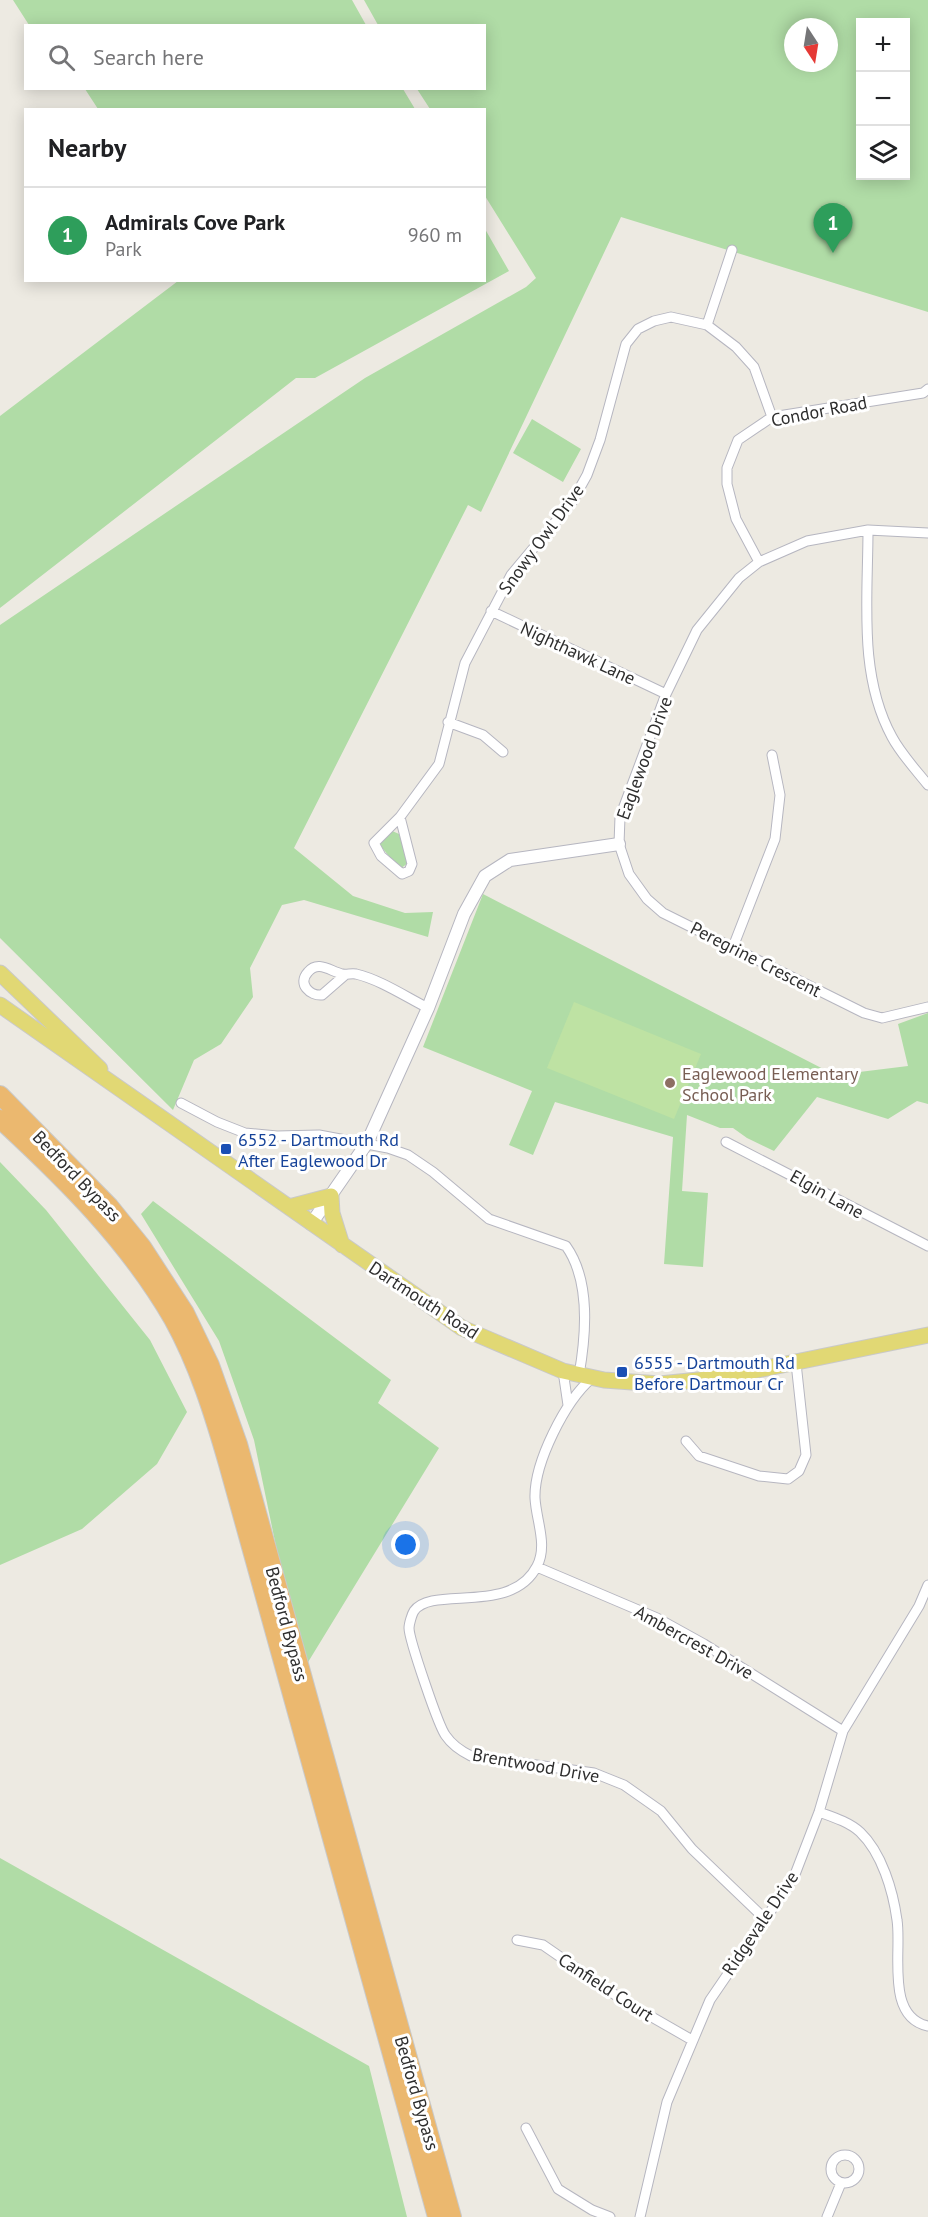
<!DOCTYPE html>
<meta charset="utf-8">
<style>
body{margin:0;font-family:"PT Sans",sans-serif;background:#f2f2f2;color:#202124}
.controls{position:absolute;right:18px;top:18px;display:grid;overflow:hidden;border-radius:0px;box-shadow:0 3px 15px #0003}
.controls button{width:54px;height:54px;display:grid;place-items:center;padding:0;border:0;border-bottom:2px solid #e0e0e0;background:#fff;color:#202124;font:30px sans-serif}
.compass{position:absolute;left:784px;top:18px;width:54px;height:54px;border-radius:50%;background:#fff;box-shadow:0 3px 15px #0003;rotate:168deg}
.you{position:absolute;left:406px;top:1545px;width:21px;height:21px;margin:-15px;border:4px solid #fff;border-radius:50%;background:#1a73e8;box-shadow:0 0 0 9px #1a73e833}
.badge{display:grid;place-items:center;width:39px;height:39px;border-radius:50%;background:#585ce5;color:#fff;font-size:20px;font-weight:700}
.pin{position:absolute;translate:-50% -50px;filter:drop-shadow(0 2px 3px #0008)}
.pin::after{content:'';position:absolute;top:32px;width:21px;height:18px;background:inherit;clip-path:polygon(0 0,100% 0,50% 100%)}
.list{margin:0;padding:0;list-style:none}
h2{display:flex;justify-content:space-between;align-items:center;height:78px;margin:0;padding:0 24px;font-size:26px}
h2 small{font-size:20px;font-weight:400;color:#757577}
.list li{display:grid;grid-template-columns:39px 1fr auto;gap:18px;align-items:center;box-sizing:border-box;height:96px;padding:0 24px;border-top:2px solid #e0e0e0}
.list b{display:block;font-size:22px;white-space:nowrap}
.list p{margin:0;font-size:20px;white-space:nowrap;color:#757577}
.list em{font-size:20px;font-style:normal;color:#757577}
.icon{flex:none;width:33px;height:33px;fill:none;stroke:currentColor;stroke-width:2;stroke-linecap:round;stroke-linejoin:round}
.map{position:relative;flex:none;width:928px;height:2217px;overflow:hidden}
.search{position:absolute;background:#fff;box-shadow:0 3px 15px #0003;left:24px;top:24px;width:462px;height:66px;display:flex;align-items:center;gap:15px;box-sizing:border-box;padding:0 21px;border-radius:0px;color:#757577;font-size:22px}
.panel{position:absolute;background:#fff;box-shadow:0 3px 15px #0003;left:24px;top:108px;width:462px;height:174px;border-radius:0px}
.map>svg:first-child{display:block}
.green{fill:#b0dca6;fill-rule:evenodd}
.pitch{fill:#bee2a3}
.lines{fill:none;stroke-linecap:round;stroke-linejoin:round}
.minor-casing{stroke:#b6b6c0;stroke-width:11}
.tertiary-casing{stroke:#b6b6c0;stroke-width:14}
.primary-casing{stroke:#c9c9c9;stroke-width:17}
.motorway-casing{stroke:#c9c9c9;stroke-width:20}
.minor{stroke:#fff;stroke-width:9}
.tertiary{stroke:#fff;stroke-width:12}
.primary{stroke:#e1d874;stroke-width:15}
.motorway{stroke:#ebb86f;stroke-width:18}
.education-dot{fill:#8d6e63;stroke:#fff;stroke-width:2}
.transit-dot{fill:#1a4fb4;stroke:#fff;stroke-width:2}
.labels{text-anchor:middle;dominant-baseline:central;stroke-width:6;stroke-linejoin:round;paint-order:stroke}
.street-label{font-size:18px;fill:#2e2e2e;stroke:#fff}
.education-label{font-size:18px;fill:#785e54;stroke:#fff;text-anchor:start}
.transit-label{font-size:18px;fill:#164399;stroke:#fff;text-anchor:start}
</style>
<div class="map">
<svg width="928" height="2217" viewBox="0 0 928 2217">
<rect width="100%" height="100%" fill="#edeae2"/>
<path class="green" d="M 13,0 L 352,0 L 366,25 L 29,25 Z
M 364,0 L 928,0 L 928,312 L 621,217 L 481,512 L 468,505 L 294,848 L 353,896 L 405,913 L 433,912 L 428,937 L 304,900 L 282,905 L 250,968 L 253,997 L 221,1044 L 194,1060 L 173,1110 L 0,938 L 0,625 L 365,378 L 526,287 L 536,278 L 485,196 L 484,110 L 430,109 L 417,89 L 484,88 L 484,26 L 378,25 ZM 860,22 L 906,22 L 906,176 L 860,176 ZM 793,27 L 829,27 L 829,63 L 793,63 Z
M 85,89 L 403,89 L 415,109 L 98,109 Z
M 485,229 L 509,271 L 315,378 L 296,378 L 0,608 L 0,416 L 178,281 L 484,280 Z
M 532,419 L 581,449 L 563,482 L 513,453 Z
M 390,830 L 399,834 L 408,863 L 400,869 L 378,843 Z
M 483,894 L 835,1075 L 908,1066 L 898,1024 L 928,1013 L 928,1104 L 917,1101 L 888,1119 L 817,1097 L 774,1151 L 747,1138 L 733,1128 L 720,1128 L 687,1115 L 682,1191 L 708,1193 L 703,1267 L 664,1264 L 673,1137 L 555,1102 L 533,1155 L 509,1145 L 532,1091 L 423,1047 Z
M 0,1162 L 46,1210 L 150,1340 L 187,1412 L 157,1464 L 82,1529 L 0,1565 Z
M 153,1201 L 391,1380 L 378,1403 L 439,1448 L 302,1672 L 254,1440 L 219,1341 L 141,1214 Z
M 0,1858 L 369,2066 L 407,2217 L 0,2217 Z"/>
<path class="pitch" d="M 574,1002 L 701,1054 L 674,1119 L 547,1068 Z"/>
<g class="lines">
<defs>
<path id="minor" d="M 707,325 L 732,250
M 868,530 C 868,598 858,675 892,737 C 901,754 916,770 928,785
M 928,533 L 868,530 L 807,541 L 759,562 L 739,578 L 697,630 L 666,694 L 620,817 L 619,844 L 629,874 L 647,899 L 663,913 L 864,1013 L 882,1018 L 928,1007
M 759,562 L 736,519 L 727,484 L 727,468 L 738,440 L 772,417 L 923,393 L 928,389
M 491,611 L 666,694
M 448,722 L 483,735 L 503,752
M 400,817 L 412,864 L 409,871 L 402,874 L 381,856 L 374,843 L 400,817 L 439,764 L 465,663 L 511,575 L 572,502 L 587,475 L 600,440 L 626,344 L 638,329 L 654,321 L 671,317 L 707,325 L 736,347 L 754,367 L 772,417
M 733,947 L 775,839 L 780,795 L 772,755
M 345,975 L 322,995 C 310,996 297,984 308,972 C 318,960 330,971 342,974 C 347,975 351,973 356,974 C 381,980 406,997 428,1008
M 181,1103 L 217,1122 L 245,1133 L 277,1136 L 319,1135 L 388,1148 L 408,1155 L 433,1172 L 489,1219 L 566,1246 C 591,1281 586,1335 579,1375
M 726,1142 L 928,1246
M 563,1371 L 568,1405
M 592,1378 C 565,1401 534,1463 535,1498 C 536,1520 548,1545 537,1566 C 512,1616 432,1585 414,1611 C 412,1614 409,1624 409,1628 C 409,1639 439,1728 446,1736 C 452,1745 461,1751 471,1756 L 594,1773 L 624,1785 L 661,1811 L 692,1849 L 764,1918
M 686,1441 L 699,1456 L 759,1476 L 788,1479 L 799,1471 L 806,1455 L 796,1363
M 537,1567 L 657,1618 L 704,1644 L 843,1731
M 819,1812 C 833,1817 849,1822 860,1832 C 882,1853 893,1891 897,1920 C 902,1951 885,2017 928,2026
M 517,1940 L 543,1945 L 624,2001 L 692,2040
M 526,2128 L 558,2189 L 592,2210 L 610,2217
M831 2169a14 14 0 1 1 28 0a14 14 0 1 1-28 0Z
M 640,2217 L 667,2102 L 710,2000 L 794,1877 L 819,1812 L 843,1731 L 919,1606 L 928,1585
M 827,2217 L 841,2183"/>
<path id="tertiary" d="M 311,1224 L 367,1143 L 428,1008 L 464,914 L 485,876 L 510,860 L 619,844"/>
<path id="primary" d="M 0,973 L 100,1069
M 0,1005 L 462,1328 L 563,1371 L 604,1380 L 660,1384 L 718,1378 L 928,1335
M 289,1207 L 331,1196 L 332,1213 L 342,1245"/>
<path id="motorway" d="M 0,1095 L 109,1206 L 142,1247 L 185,1313 L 210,1365 L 238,1444 L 452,2217
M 0,1119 C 65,1179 128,1241 173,1319 C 198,1364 214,1415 228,1464 L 437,2217"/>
</defs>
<use href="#minor" class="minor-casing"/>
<use href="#tertiary" class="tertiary-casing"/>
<use href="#primary" class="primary-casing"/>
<use href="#motorway" class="motorway-casing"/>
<use href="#minor" class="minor"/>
<use href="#tertiary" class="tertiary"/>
<use href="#primary" class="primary"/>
<use href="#motorway" class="motorway"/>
</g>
<circle class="education-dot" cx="670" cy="1083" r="6"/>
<g class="transit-dot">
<rect x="220" y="1143" width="12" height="12" rx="3"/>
<rect x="616" y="1366" width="12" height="12" rx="3"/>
</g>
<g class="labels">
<g class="street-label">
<text transform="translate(819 411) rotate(-11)">Condor Road</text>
<text transform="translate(541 539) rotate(-54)">Snowy Owl Drive</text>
<text transform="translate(578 653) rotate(25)">Nighthawk Lane</text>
<text transform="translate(644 758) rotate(-70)">Eaglewood Drive</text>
<text transform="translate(756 959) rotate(27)">Peregrine Crescent</text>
<text transform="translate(77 1176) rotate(46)">Bedford Bypass</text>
<text transform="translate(827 1194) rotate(29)">Elgin Lane</text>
<text transform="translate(424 1300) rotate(33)">Dartmouth Road</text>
<text transform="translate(287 1624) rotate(75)">Bedford Bypass</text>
<text transform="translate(694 1642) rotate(29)">Ambercrest Drive</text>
<text transform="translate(536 1765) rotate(10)">Brentwood Drive</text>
<text transform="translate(760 1923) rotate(-56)">Ridgevale Drive</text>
<text transform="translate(606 1987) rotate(33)">Canfield Court</text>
<text transform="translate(417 2093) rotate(74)">Bedford Bypass</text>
</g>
<g class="education-label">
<text x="682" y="1073">Eaglewood Elementary<tspan x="682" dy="21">School Park</tspan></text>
</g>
<g class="transit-label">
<text x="238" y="1139">6552 - Dartmouth Rd<tspan x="238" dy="21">After Eaglewood Dr</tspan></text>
<text x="634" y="1362">6555 - Dartmouth Rd<tspan x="634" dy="21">Before Dartmour Cr</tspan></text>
</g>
</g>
</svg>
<div class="controls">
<button>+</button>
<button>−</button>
<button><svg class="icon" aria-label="layers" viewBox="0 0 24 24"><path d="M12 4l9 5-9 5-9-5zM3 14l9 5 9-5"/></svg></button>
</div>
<svg class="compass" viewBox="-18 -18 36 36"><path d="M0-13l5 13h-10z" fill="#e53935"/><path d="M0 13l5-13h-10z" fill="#757577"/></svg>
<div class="you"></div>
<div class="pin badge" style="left:833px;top:253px;background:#2e9e5b">1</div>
<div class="search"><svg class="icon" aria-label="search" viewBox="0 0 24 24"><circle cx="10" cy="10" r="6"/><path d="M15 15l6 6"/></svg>Search here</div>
<section class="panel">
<h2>Nearby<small></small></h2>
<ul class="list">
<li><span class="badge" style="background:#2e9e5b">1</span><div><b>Admirals Cove Park</b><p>Park</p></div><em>960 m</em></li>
</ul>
</section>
</div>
